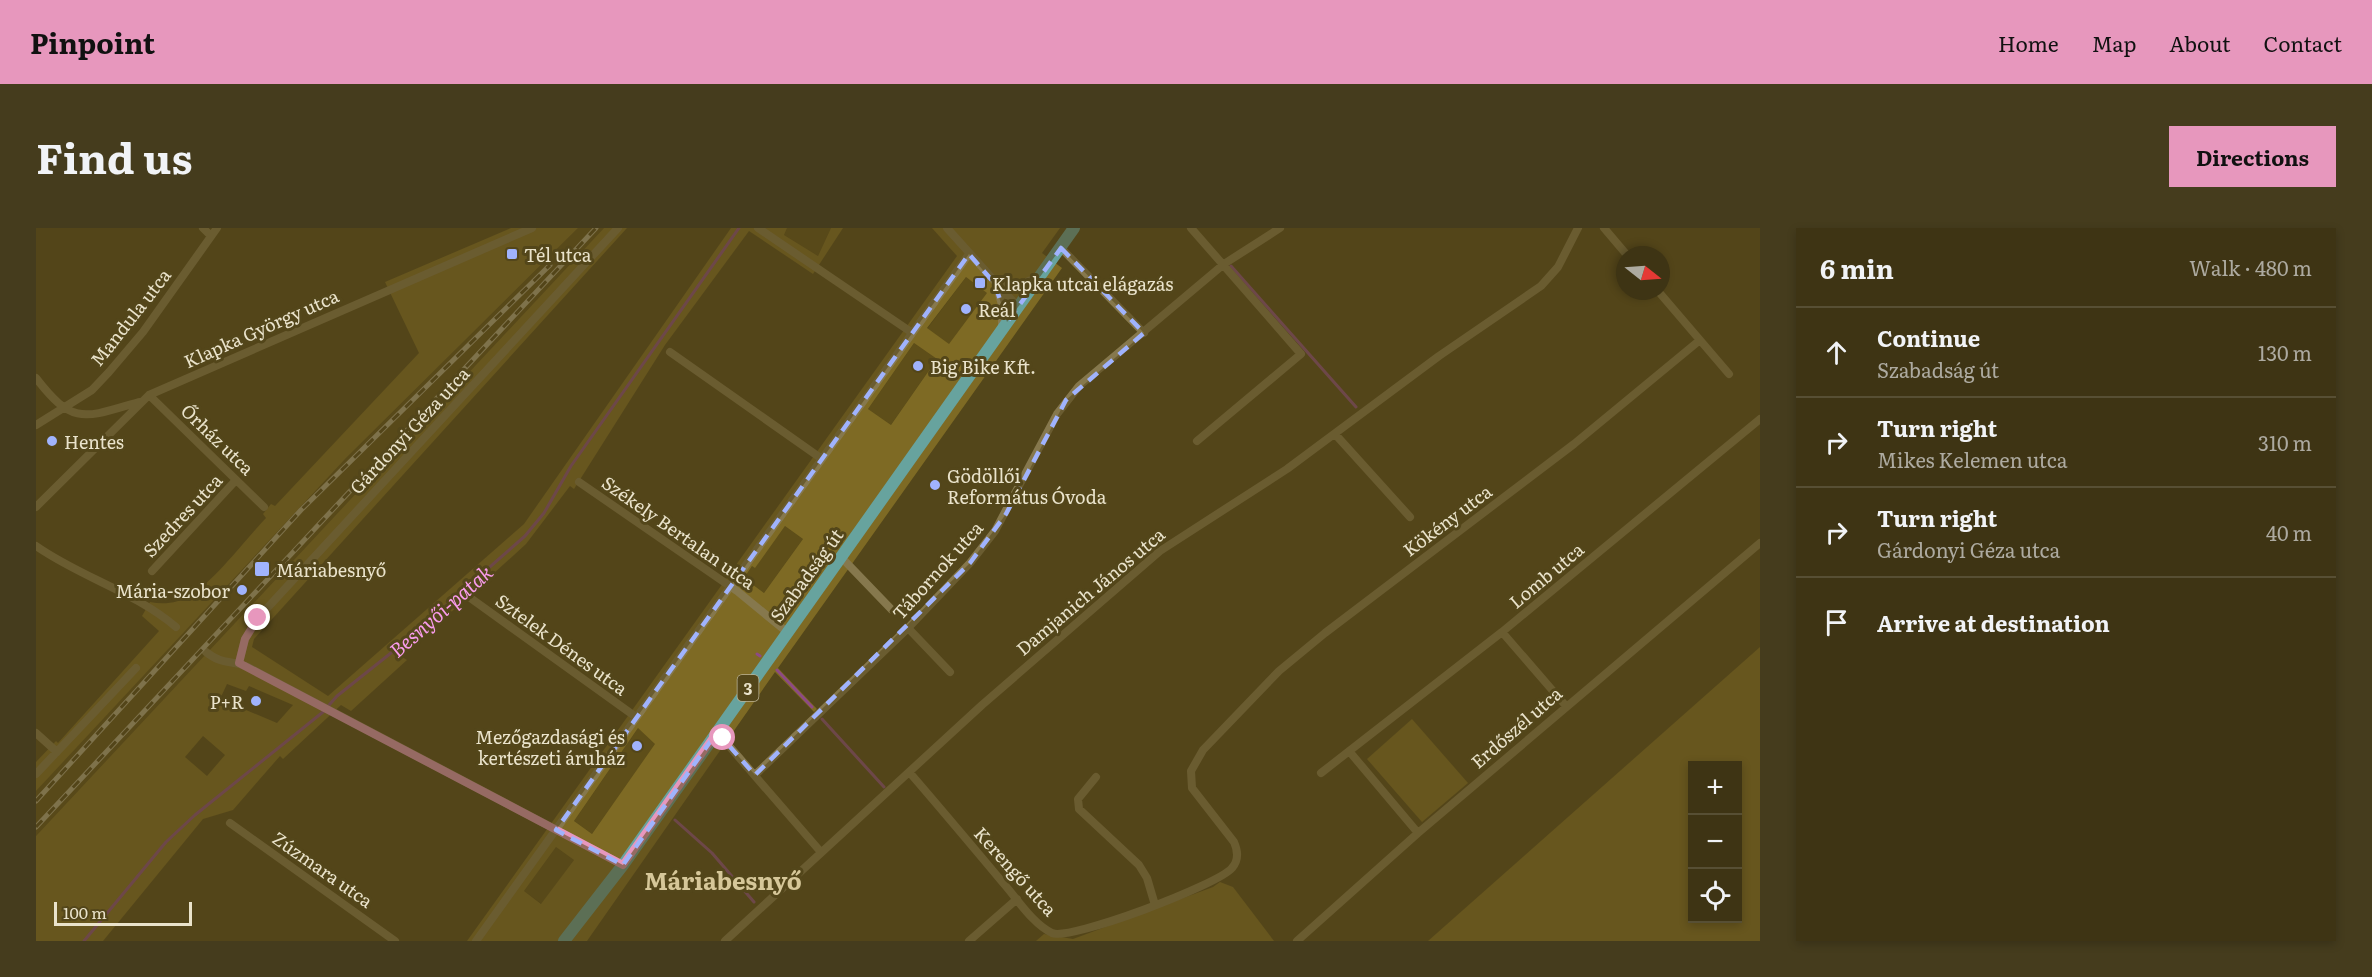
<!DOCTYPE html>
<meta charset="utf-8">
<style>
body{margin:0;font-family:Literata,serif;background:#453c1d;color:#f1f3f6}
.controls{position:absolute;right:18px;bottom:18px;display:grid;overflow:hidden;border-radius:0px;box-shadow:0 3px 9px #0003}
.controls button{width:54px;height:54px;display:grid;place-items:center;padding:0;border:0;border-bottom:2px solid #574f34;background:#3e3414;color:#f1f3f6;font:30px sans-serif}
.compass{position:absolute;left:1580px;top:18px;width:54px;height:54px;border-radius:50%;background:#3e3414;box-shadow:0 3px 9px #0003;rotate:107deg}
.scale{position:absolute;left:18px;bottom:15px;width:138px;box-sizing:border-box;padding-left:6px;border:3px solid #eae3cb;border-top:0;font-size:16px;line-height:21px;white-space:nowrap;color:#eae3cb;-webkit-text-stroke:4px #53461a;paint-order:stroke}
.stop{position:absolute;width:18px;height:18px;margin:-14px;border:4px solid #e797bd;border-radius:50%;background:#fff}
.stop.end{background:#e797bd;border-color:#fff;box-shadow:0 2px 6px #0008}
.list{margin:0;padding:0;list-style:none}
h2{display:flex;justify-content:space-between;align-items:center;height:78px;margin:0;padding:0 24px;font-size:26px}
h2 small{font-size:20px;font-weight:400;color:#adaaa0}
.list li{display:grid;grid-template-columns:39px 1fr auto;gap:18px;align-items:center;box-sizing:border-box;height:90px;padding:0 24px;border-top:2px solid #574f34}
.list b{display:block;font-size:22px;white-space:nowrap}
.list p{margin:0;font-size:20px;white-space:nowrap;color:#adaaa0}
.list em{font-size:20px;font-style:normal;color:#adaaa0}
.icon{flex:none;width:33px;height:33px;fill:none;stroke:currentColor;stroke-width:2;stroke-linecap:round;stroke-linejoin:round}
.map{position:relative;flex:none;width:1724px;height:713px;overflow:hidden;border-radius:0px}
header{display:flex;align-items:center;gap:36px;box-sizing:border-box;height:84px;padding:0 30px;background:#e797bd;color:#111}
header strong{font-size:28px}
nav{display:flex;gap:33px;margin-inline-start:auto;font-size:21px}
.intro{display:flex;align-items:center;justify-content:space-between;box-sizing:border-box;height:144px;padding:0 36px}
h1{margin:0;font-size:42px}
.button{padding:15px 27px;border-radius:0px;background:#e797bd;color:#111;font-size:21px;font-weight:700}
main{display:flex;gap:36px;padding:0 36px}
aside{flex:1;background:#3e3414;border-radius:0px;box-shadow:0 3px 9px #0003}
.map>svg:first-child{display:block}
.built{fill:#5e4e19}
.green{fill:#7e6a24;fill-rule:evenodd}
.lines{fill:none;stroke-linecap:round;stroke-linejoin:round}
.stream{stroke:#8d4a84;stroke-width:3}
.street{stroke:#86784d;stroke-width:8}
.primary{stroke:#67a39e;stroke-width:12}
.rail-casing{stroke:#b1a888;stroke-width:5}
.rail{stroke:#53461a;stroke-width:3;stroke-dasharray:9;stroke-linecap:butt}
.route{stroke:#e797bd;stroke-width:8}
.marked{fill:none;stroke:#a0b3fd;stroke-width:4.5;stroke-dasharray:12 8;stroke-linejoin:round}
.poi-dot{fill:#a0b3fd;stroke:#53461a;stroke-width:2}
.labels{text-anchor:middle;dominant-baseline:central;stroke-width:6;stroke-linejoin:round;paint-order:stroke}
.shield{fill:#53461a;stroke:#bdb496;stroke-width:1.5}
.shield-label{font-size:16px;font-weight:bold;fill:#eae3cb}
.poi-label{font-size:18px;fill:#eae3cb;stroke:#53461a;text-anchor:start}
.street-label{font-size:18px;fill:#eae3cb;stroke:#53461a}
.water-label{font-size:20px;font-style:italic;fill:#f89bea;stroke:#53461a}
.district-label{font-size:24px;font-weight:bold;fill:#d6c799;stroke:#53461a}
</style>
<header>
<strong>Pinpoint</strong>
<nav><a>Home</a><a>Map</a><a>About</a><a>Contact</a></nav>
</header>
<div class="intro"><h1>Find us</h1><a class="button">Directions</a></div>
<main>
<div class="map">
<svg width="1724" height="713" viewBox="0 0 1724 713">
<rect width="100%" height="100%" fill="#53461a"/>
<path class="built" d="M 542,0 L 568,0 L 0,608 L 0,563 L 6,556 L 310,230 Z
M 751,0 L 795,0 L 782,28 L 748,7 Z
M 930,49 L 952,65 L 913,117 L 891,101 Z
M 878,115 L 901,131 L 855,197 L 832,181 Z
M 749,298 L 767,311 L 728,365 L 708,350 L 716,338 L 719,339 Z
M 602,500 L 617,511 L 620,516 L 556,606 L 538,593 Z
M 520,619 L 538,632 L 506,676 L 488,663 Z"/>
<path class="green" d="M 475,0 L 542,0 L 310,230 L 0,563 L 0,534 L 20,513 L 22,515 L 123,403 L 106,388 L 114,374 C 128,377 143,375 155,367 C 179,352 209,312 230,290 L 227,286 L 235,276 L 239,278 L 383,125 L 349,54 Z
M 568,0 L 591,0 L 218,411 L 216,419 L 292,468 L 488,296 L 695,0 L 751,0 L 748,7 L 782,28 L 795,0 L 807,0 L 777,46 L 713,3 L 629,117 L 538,261 L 534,258 L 490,316 L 366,429 L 371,432 L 315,483 L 305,477 L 247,531 L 244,528 L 197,582 L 167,591 L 67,713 L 0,713 L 0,608 ZM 191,456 L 210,463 L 213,458 L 257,477 L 241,495 L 184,471 ZM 167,508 L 189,527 L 171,548 L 149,529 Z
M 896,0 L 1024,0 L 1006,25 L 1026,40 L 742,440 L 781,481 L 778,484 L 739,444 L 551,713 L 431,713 L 921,28 ZM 930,49 L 951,65 L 913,116 L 891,100 ZM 878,115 L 901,131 L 855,197 L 832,181 ZM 749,298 L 767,311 L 728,365 L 708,350 L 716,338 L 719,340 ZM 602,500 L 619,516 L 556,606 L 538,593 ZM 520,619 L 538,632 L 505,676 L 488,663 Z
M 1724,419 L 1724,713 L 1392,713 ZM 1656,538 L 1702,538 L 1702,690 L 1656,690 Z
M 1376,491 L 1432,555 L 1386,594 L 1331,531 Z
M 1184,654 L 1197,659 L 1238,713 L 1000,713 L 1008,706 L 1037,711 L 1177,659 Z"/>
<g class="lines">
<path class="stream" d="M 1195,38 L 1320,179
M 721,426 L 724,428
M 741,442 L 776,479
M 786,491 L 848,559
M 639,592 L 676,625 L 718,674
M 48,713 L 130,614 L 159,587 L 287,484 L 301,468 L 365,417 L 489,308 L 508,285 L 535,238 L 703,0"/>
<path class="street" d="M 167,0 L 175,8
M 722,0 L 875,104
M 911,0 L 982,79
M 1155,0 L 1265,126 L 1161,213
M 1568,0 L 1591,27
M 1025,20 L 1108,105
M 961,56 L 981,58 L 1000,50
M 961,59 L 966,77 L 966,99
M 1622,63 L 1693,146
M 634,124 L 786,231
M 0,150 C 37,198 48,190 103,174
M 113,167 L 228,279
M 0,197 L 56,162 L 73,144 L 107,104 L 181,0
M 1299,206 L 1374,289
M 543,254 L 701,363 L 751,404
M 0,279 L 113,167 L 496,0
M 0,318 C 44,349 99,364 140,399
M 805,329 L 856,382
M 116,343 L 200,252
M 433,369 L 600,489
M 872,400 L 914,444
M 1466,404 L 1530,478
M 170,424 C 188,438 193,431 212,439 L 587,637
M 203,435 L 209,411 L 222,390 L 582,0
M 681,504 L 784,623
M 0,505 L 21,524
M 1313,523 L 1382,605
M 874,545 C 906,582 937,619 968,656 C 982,672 997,696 1016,705 C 1034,713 1182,657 1196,640 C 1203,632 1202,623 1198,614 L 1156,560 L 1155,543 L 1167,522 L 1243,443 L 1289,405 L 1538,216 L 1664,112
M 1285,545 L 1466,404 L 1724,191
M 0,546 L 100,440
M 719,547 L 872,400 L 934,335 L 959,303 L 1021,186 L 1043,158 L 1188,36 L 1244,0
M 1060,549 L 1042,571 L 1043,581 L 1103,637 L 1111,650 L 1119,677
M 194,595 L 359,713
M 440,713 L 933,26
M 689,713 L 946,477 L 1124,323 L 1251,241 L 1403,128 L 1505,58 L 1522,39 L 1542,0
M 933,713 L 981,671
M 1261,713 L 1382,605 L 1724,315"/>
<path class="primary" d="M 528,713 L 587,637 L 1038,0"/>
<defs>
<path id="rail" d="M 0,573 L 265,282 L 514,37
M 0,599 L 560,0"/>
</defs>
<use href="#rail" class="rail-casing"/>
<use href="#rail" class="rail"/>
</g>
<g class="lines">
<path class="route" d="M 222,390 L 209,411 L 203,435 L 587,637 L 681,504 L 687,510"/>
</g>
<path d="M0 0H1724V713H0ZM 1025,20 L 1108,105 L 1030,172 L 970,286 L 934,335 L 719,547 L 681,504 L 587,637 L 520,602 L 933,26 L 959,56 L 971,94 Z" fill="#53461a" fill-opacity=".55" fill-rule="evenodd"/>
<path class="marked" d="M 1025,20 L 1108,105 L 1030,172 L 970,286 L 934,335 L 719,547 L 681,504 L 587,637 L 520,602 L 933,26 L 959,56 L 971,94 Z"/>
<g class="poi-dot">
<rect x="470" y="20" width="12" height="12" rx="3"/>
<rect x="938" y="49" width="12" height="12" rx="3"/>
<circle cx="930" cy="81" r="6"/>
<circle cx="882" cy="138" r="6"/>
<circle cx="16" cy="213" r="6"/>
<circle cx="899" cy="257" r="6"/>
<rect x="218" y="333" width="16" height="16" rx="3"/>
<circle cx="206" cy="362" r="6"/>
<circle cx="220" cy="473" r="6"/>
<circle cx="601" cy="518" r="6"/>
</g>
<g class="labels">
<rect class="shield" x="701.5" y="447" width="21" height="26" rx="4.5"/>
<g class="shield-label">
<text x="712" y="460">3</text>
</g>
<g class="poi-label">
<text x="488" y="26">Tél utca</text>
<text x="956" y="55">Klapka utcai elágazás</text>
<text x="942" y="81">Reál</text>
<text x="894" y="138">Big Bike Kft.</text>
<text x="28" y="213">Hentes</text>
<text x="911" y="247">Gödöllői<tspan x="911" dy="21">Református Óvoda</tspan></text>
<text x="240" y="341">Máriabesnyő</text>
<text x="194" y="362" text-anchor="end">Mária-szobor</text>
<text x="208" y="473" text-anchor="end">P+R</text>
<text x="589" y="508" text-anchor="end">Mezőgazdasági és<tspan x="589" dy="21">kertészeti áruház</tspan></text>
</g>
<g class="street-label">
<text transform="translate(94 89) rotate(-52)">Mandula utca</text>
<text transform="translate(225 100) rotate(-24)">Klapka György utca</text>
<text transform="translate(373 202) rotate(-47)">Gárdonyi Géza utca</text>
<text transform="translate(182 211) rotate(44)">Őrház utca</text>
<text transform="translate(146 287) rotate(-47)">Szedres utca</text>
<text transform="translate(1411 292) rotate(-37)">Kökény utca</text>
<text transform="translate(643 304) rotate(35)">Székely Bertalan utca</text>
<text transform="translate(901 342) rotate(-48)">Tábornok utca</text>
<text transform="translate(770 347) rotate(-54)">Szabadság út</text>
<text transform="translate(1510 347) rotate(-40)">Lomb utca</text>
<text transform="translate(1054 363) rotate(-40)">Damjanich János utca</text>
<text transform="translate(526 416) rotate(36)">Sztelek Dénes utca</text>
<text transform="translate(1480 499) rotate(-41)">Erdőszél utca</text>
<text transform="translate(287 641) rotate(35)">Zúzmara utca</text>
<text transform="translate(980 643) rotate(48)">Kerengő utca</text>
</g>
<g class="water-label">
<text transform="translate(404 382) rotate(-41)">Besnyői-patak</text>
</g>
<g class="district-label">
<text x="687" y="651">Máriabesnyő</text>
</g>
</g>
</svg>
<div class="controls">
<button>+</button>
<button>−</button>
<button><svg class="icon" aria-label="locate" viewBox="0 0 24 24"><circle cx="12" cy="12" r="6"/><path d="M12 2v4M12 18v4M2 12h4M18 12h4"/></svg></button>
</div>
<svg class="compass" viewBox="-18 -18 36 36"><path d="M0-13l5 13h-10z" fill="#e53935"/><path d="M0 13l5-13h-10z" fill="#adaaa0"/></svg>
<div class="scale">100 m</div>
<div class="stop" style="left:687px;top:510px"></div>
<div class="stop end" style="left:222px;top:390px"></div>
</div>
<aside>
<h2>6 min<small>Walk · 480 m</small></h2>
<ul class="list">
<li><svg class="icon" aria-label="ahead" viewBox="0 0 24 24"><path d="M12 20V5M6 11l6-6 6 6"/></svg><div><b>Continue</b><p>Szabadság út</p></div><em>130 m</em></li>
<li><svg class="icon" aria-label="right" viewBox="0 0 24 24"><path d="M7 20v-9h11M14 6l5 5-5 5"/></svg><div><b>Turn right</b><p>Mikes Kelemen utca</p></div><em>310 m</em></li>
<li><svg class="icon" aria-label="right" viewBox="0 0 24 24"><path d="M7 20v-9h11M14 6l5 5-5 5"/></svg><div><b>Turn right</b><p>Gárdonyi Géza utca</p></div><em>40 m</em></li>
<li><svg class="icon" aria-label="arrive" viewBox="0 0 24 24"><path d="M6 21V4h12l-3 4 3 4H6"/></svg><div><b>Arrive at destination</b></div></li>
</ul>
</aside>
</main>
